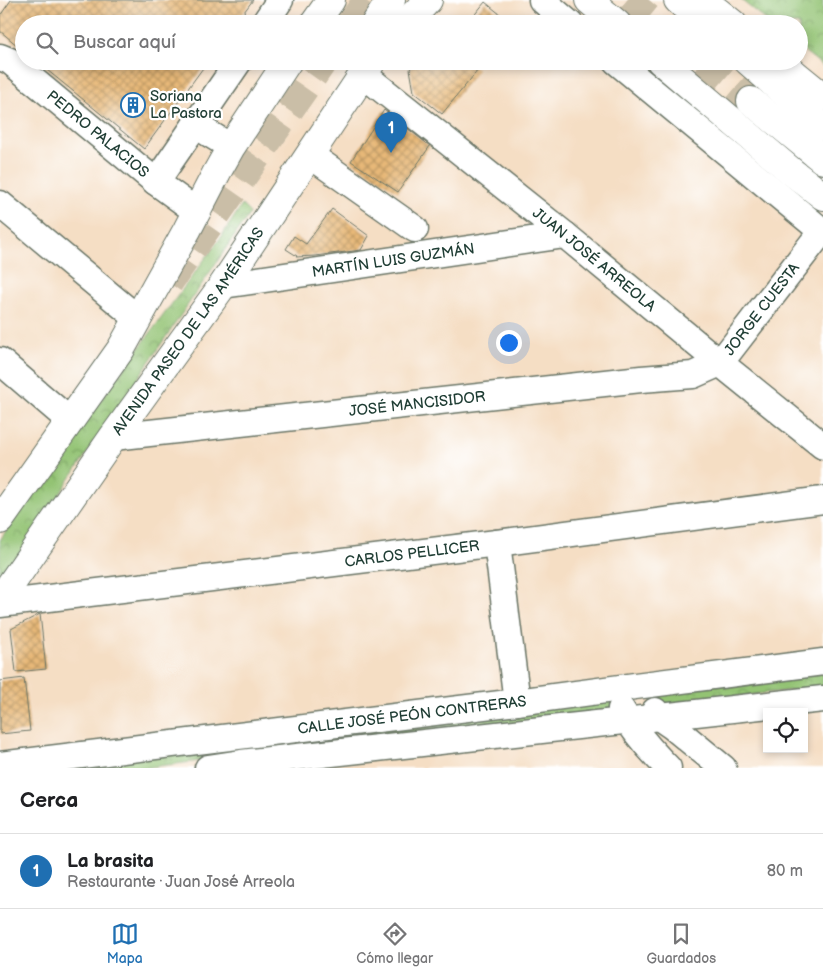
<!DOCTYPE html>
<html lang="es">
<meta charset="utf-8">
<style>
body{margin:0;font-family:"Balsamiq Sans",sans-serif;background:#f6f6f6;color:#202124}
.controls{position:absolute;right:15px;bottom:15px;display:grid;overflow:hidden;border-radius:0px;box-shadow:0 2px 8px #0003}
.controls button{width:45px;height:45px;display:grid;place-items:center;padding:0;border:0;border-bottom:1px solid #e0e0e0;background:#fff;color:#202124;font:25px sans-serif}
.you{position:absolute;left:508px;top:342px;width:18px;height:18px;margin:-12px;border:4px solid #fff;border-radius:50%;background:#1a73e8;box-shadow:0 0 0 8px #1a73e833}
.badge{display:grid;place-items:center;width:32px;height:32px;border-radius:50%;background:#1f6fb2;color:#fff;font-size:16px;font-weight:700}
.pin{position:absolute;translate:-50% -41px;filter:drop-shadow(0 1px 2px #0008)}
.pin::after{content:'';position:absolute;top:26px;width:18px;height:15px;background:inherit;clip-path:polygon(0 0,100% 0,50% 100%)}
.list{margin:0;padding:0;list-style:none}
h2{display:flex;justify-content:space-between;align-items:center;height:65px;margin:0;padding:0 20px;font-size:21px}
h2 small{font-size:16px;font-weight:400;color:#757577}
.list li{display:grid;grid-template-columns:32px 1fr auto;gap:15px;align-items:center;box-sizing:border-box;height:75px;padding:0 20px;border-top:1px solid #e0e0e0}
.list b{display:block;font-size:19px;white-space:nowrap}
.list p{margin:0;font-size:16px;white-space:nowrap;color:#757577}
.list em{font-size:16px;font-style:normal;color:#757577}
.icon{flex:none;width:28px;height:28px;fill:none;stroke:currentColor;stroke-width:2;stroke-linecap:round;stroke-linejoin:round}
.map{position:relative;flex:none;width:823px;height:768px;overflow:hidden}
.search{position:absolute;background:#fff;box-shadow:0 2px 8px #0003;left:15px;right:15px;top:15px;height:55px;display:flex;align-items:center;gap:12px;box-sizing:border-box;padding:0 18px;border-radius:28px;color:#757577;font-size:19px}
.sheet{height:140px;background:#fff}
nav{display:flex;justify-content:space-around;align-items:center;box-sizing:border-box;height:70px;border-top:1px solid #e0e0e0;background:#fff;font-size:14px;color:#757577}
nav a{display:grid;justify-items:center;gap:2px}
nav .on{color:#1f6fb2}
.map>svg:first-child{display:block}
.park{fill:url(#park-crowns);stroke:#598054}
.building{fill:url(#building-cross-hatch)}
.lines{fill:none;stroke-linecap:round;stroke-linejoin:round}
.major-tunnel{stroke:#cabea7;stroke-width:28;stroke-dasharray:28 14;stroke-linecap:butt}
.minor-casing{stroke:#6a7566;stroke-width:29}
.major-casing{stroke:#6a7566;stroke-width:30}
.minor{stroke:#fff;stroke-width:26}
.major{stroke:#fff;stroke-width:28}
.labels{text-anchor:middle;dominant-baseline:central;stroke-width:4.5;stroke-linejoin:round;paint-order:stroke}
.poi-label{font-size:15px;fill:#1f3d34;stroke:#fff;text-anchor:start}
.street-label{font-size:15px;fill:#1f3d34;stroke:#fff}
</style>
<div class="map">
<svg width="823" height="768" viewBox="0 0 823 768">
<defs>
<pattern id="park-crowns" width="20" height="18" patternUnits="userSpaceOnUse" patternTransform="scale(1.25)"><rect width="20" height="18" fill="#93c373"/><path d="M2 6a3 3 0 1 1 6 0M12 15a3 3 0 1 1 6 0" fill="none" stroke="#77a05f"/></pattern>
<pattern id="building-cross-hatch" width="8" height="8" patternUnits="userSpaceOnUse" patternTransform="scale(1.25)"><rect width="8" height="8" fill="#e7b878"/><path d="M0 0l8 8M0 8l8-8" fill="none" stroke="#bb9763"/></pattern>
</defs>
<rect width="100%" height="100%" fill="#fff"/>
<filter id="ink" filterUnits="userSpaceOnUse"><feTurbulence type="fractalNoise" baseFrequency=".02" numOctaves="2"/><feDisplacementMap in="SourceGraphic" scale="10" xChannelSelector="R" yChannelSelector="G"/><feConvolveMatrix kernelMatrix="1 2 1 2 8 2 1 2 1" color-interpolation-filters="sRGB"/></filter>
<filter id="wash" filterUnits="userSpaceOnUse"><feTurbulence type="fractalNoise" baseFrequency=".0096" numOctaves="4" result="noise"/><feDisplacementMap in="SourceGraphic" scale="20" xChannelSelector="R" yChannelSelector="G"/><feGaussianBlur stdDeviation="1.12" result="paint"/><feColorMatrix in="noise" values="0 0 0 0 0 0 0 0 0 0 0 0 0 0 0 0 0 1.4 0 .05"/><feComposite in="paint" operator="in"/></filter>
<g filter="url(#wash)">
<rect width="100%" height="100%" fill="#f5dec4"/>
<path class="park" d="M 741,0 L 823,0 L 823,66 L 799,47 L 799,24 L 771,24 Z
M 242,205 L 250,213 L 0,582 L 0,540 L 47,468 L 53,465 L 221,237 Z
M 823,673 L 823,687 L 655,705 L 652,691 Z
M 608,695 L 615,711 L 142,768 L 0,768 Z"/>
<g id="blocks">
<path class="building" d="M 11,0 L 253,0 L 235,24 L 24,24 L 24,51 L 0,31 L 0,16 Z
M 485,2 L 512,24 L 467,24 Z
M 36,61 L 208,61 L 144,149 Z
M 416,61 L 467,61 L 478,70 L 442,114 L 414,92 L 410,69 Z
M 384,110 L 430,146 L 398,192 L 351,161 Z
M 332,209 L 369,236 L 361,250 L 315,256 L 296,257 L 297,256 L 286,249 L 294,236 L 306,244 Z
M 40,614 L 46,669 L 16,672 L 11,629 Z
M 24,678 L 30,731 L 0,734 L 0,681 Z"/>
</g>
</g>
<g filter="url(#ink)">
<use href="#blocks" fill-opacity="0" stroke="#6a7566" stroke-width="1"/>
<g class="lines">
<path class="major-tunnel" d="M 627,0 L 656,24
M 350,24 L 367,0
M 703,61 L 751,101
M 169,283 L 324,61"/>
<defs>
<g id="minor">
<path d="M 542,0 L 570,24"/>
<path d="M 264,24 L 280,0"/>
<path id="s1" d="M 0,57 L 10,61 L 156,182 L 196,211"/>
<path d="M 616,61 L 823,232"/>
<path id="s2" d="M 364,75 L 565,235 L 720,363 L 823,446"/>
<path d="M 195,125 L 231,147"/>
<path d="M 310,155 L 415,229"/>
<path d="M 156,182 L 239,61"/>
<path d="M 0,204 L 137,318"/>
<path id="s3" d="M 223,285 L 565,235"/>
<path d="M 0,361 L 70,421"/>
<path id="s4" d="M 113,437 L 641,379 L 693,375 L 720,363 L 822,231"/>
<path d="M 497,543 L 517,702"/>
<path id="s5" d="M 0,604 L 497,543 L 823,500"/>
<path d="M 621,709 C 634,732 650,750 668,768"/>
<path d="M 655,711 L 659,717 L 672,726 L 723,768"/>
<path id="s6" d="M 0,765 L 517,702 L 635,686 L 823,662"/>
<path d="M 208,768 L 241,763 L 823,699"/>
</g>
<g id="major">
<path d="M 589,0 L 617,24"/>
<path d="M 678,0 L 705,24"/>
<path d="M 703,0 L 733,24"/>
<path d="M 314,24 L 331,0"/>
<path d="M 375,24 L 391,0"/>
<path d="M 405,24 L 428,0"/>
<path d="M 661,61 L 792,172 L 823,196"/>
<path d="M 748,61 L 823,127"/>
<path d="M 779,61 L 823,97"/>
<path d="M 751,101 L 823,160"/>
<path d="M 0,520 L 121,349 L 187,230 L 217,172 L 231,147 L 288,61"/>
<path id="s7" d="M 0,600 L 113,437 L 223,285 L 372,61"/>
</g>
</defs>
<use href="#minor" class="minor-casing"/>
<use href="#major" class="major-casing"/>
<use href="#minor" class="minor"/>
<use href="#major" class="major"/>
</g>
</g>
<defs>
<symbol id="building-ring" viewBox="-11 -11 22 22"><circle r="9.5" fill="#fff" stroke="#1f6fb2" stroke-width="1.5"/><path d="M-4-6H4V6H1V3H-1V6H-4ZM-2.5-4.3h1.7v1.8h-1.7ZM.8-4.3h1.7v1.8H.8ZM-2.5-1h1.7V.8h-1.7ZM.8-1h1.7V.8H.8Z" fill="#1f6fb2"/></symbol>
</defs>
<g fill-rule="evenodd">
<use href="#building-ring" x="119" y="91" width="28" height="28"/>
</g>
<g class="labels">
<g class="poi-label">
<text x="150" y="96">Soriana<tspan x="150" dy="17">La Pastora</tspan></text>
</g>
<g class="street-label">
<text stroke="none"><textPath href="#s1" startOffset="125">PEDRO PALACIOS</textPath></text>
<text stroke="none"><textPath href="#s3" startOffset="172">MARTÍN LUIS GUZMÁN</textPath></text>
<text stroke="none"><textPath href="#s2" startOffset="295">JUAN JOSÉ ARREOLA</textPath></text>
<text stroke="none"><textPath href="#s4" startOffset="681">JORGE CUESTA</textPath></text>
<text stroke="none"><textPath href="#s7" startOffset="328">AVENIDA PASEO DE LAS AMÉRICAS</textPath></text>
<text stroke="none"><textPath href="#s4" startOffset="306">JOSÉ MANCISIDOR</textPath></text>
<text stroke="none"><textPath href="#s5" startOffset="415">CARLOS PELLICER</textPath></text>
<text stroke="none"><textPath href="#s6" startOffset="415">CALLE JOSÉ PEÓN CONTRERAS</textPath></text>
</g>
</g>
</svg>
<div class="controls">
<button><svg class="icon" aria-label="locate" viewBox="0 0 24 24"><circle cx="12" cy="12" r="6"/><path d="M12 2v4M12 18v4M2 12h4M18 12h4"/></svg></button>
</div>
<div class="you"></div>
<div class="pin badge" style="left:391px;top:153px">1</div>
<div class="search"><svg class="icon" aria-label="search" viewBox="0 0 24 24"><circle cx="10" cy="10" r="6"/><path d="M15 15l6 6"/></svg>Buscar aquí</div>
</div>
<section class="sheet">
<h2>Cerca<small></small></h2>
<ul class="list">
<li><span class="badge">1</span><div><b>La brasita</b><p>Restaurante · Juan José Arreola</p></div><em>80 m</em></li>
</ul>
</section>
<nav>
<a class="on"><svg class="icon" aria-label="map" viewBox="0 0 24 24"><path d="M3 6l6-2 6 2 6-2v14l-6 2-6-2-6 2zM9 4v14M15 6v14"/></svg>Mapa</a>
<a><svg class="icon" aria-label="directions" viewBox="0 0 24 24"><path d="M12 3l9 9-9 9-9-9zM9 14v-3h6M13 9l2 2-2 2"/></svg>Cómo llegar</a>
<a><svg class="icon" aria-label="saved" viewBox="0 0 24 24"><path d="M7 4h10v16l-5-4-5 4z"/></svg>Guardados</a>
</nav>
